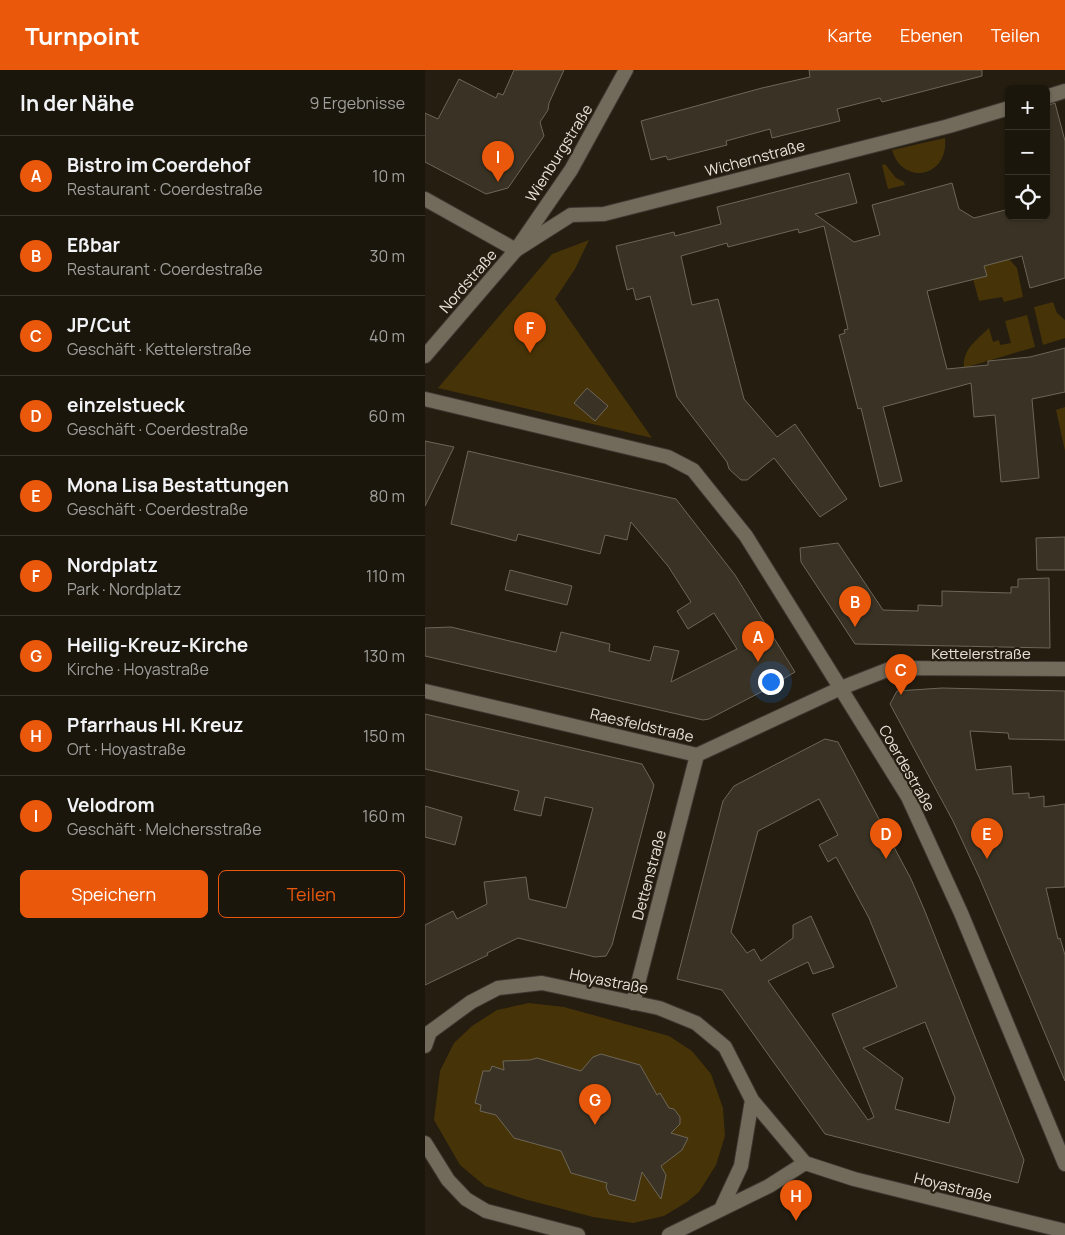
<!DOCTYPE html>
<html lang="de">
<meta charset="utf-8">
<style>
body{margin:0;font-family:Manrope,sans-serif;background:#28231a;color:#f1f3f6}
.controls{position:absolute;right:15px;top:15px;display:grid;overflow:hidden;border-radius:8px;box-shadow:0 1px 4px #0004}
.controls button{width:45px;height:45px;display:grid;place-items:center;padding:0;border:0;border-bottom:1px solid #39352d;background:#1b160c;color:#f1f3f6;font:25px sans-serif}
.you{position:absolute;left:345px;top:611px;width:18px;height:18px;margin:-12px;border:4px solid #fff;border-radius:50%;background:#1a73e8;box-shadow:0 0 0 8px #1a73e833}
.badge{display:grid;place-items:center;width:32px;height:32px;border-radius:50%;background:#ea580c;color:#fff;font-size:16px;font-weight:700}
.pin{position:absolute;translate:-50% -41px;filter:drop-shadow(0 1px 2px #0008)}
.pin::after{content:'';position:absolute;top:26px;width:18px;height:15px;background:inherit;clip-path:polygon(0 0,100% 0,50% 100%)}
.list{margin:0;padding:0;list-style:none}
h2{display:flex;justify-content:space-between;align-items:center;height:65px;margin:0;padding:0 20px;font-size:21px}
h2 small{font-size:16px;font-weight:400;color:#a09f9d}
.list li{display:grid;grid-template-columns:32px 1fr auto;gap:15px;align-items:center;box-sizing:border-box;height:80px;padding:0 20px;border-top:1px solid #39352d}
.list b{display:block;font-size:19px;white-space:nowrap}
.list p{margin:0;font-size:16px;white-space:nowrap;color:#a09f9d}
.list em{font-size:16px;font-style:normal;color:#a09f9d}
.actions{display:flex;gap:10px;padding:15px 20px}
.actions a{flex:1;padding:11px 0;border:1px solid #ea580c;border-radius:8px;text-align:center;font-size:18px;color:#ea580c}
.actions .main{background:#ea580c;color:#fff}
.icon{flex:none;width:28px;height:28px;fill:none;stroke:currentColor;stroke-width:2;stroke-linecap:round;stroke-linejoin:round}
.map{position:relative;flex:none;width:640px;height:1165px;overflow:hidden}
header{display:flex;align-items:center;gap:30px;box-sizing:border-box;height:70px;padding:0 25px;background:#ea580c;color:#fff}
header strong{font-size:24px}
nav{display:flex;gap:28px;margin-inline-start:auto;font-size:18px}
main{display:flex}
aside{flex:1;background:#1b160c}
.map>svg:first-child{display:block}
.green{fill:#463308}
.building{fill:#3a3325;stroke:#6e6657;fill-rule:evenodd}
.lines{fill:none;stroke-linecap:round;stroke-linejoin:round}
.minor-casing{stroke:#3d3730;stroke-width:16}
.tertiary-casing{stroke:#3d3730;stroke-width:16}
.minor{stroke:#726a5a;stroke-width:14}
.tertiary{stroke:#726a5a;stroke-width:14}
.labels{text-anchor:middle;dominant-baseline:central;stroke-width:4.5;stroke-linejoin:round;paint-order:stroke}
.street-label{font-size:15px;fill:#e7e2d9;stroke:#241d10}
</style>
<header>
<strong>Turnpoint</strong>
<nav><a>Karte</a><a>Ebenen</a><a>Teilen</a></nav>
</header>
<main>
<aside>
<h2>In der Nähe<small>9 Ergebnisse</small></h2>
<ul class="list">
<li><span class="badge">A</span><div><b>Bistro im Coerdehof</b><p>Restaurant · Coerdestraße</p></div><em>10 m</em></li>
<li><span class="badge">B</span><div><b>Eßbar</b><p>Restaurant · Coerdestraße</p></div><em>30 m</em></li>
<li><span class="badge">C</span><div><b>JP/Cut</b><p>Geschäft · Kettelerstraße</p></div><em>40 m</em></li>
<li><span class="badge">D</span><div><b>einzelstueck</b><p>Geschäft · Coerdestraße</p></div><em>60 m</em></li>
<li><span class="badge">E</span><div><b>Mona Lisa Bestattungen</b><p>Geschäft · Coerdestraße</p></div><em>80 m</em></li>
<li><span class="badge">F</span><div><b>Nordplatz</b><p>Park · Nordplatz</p></div><em>110 m</em></li>
<li><span class="badge">G</span><div><b>Heilig-Kreuz-Kirche</b><p>Kirche · Hoyastraße</p></div><em>130 m</em></li>
<li><span class="badge">H</span><div><b>Pfarrhaus Hl. Kreuz</b><p>Ort · Hoyastraße</p></div><em>150 m</em></li>
<li><span class="badge">I</span><div><b>Velodrom</b><p>Geschäft · Melchersstraße</p></div><em>160 m</em></li>
</ul>
<div class="actions"><a class="main">Speichern</a><a>Teilen</a></div>
</aside>
<div class="map">
<svg width="640" height="1165" viewBox="0 0 640 1165">
<rect width="100%" height="100%" fill="#241d10"/>
<path class="green" d="M 520,68 C 524,108 477,116 467,80 Z
M 460,94 L 471,108 L 479,112 L 480,115 L 463,119 L 457,95 Z
M 164,170 L 150,199 L 130,229 L 227,368 L 13,318 L 127,184 Z
M 584,189 L 592,198 L 598,227 L 579,232 L 577,227 L 554,231 L 548,209 L 562,206 L 559,196 Z
M 628,232 L 632,243 L 640,250 L 640,268 L 618,275 L 609,237 Z
M 602,245 L 610,277 L 539,298 C 537,279 552,270 564,258 L 568,272 L 574,270 L 575,275 L 586,273 L 580,251 Z
M 640,337 L 640,381 L 631,340 Z
M 104,933 L 139,937 L 244,966 L 267,981 L 286,1004 L 298,1038 L 300,1066 L 291,1095 L 274,1122 L 262,1132 L 239,1146 L 208,1153 L 168,1147 L 99,1129 L 60,1116 L 35,1095 L 9,1050 L 15,1001 L 29,973 L 47,956 L 72,940 Z"/>
<path class="building" d="M 89,0 L 139,0 L 124,33 L 123,40 L 115,52 L 119,66 L 83,118 L 61,124 L 0,92 L 0,43 L 13,49 L 34,9 L 71,28 L 73,23 L 78,25 Z
M 384,0 L 557,0 L 557,6 L 457,32 L 455,28 L 412,39 L 415,51 L 347,68 L 345,59 L 301,71 L 302,75 L 243,90 L 241,86 L 226,90 L 216,51 L 337,18 L 385,7 Z
M 630,33 L 640,71 L 640,208 L 605,218 L 597,186 L 559,196 L 562,206 L 502,221 L 522,299 L 563,295 L 563,291 L 605,287 L 640,278 L 640,322 L 607,329 L 614,408 L 576,412 L 570,345 L 549,347 L 546,313 L 458,337 L 477,411 L 455,417 L 436,338 L 433,339 L 414,265 L 420,263 L 419,260 L 423,259 L 399,156 L 374,163 L 373,159 L 303,177 L 302,173 L 256,186 L 267,235 L 293,229 L 319,329 L 352,367 L 370,354 L 422,429 L 395,447 L 349,388 L 322,410 L 316,410 L 304,399 L 302,392 L 252,327 L 225,226 L 211,230 L 208,218 L 202,220 L 191,176 L 249,162 L 250,166 L 296,154 L 292,137 L 424,103 L 432,133 L 390,144 L 429,172 L 455,165 L 447,135 L 527,113 L 534,139 L 549,148 L 584,139 L 584,146 L 621,146 L 621,36 Z
M 162,318 L 183,336 L 170,351 L 149,333 Z
M 0,371 L 29,377 L 0,436 Z
M 43,381 L 251,429 L 310,505 L 370,602 L 338,621 L 284,649 L 278,650 L 0,586 L 0,558 L 26,557 L 131,582 L 136,562 L 185,574 L 184,581 L 225,591 L 229,576 L 254,581 L 246,612 L 312,579 L 289,543 L 263,559 L 252,541 L 266,532 L 243,496 L 206,452 L 202,470 L 180,465 L 175,484 L 93,464 L 91,471 L 26,454 Z
M 640,467 L 640,500 L 612,500 L 611,468 Z
M 413,473 L 458,540 L 493,541 L 493,535 L 517,536 L 517,521 L 586,523 L 586,517 L 593,517 L 593,509 L 624,508 L 625,578 L 430,574 L 376,492 L 375,478 Z
M 85,500 L 147,516 L 142,535 L 80,520 Z
M 517,618 L 640,621 L 640,670 L 584,669 L 583,663 L 545,661 L 551,700 L 586,696 L 588,724 L 604,723 L 604,728 L 619,726 L 619,737 L 640,734 L 640,817 L 621,818 L 633,869 L 635,868 L 640,885 L 640,1011 L 555,809 L 528,751 L 465,634 L 472,621 Z
M 0,644 L 217,694 L 229,715 L 187,875 L 181,886 L 170,887 L 93,868 L 62,883 L 63,885 L 0,915 L 0,855 L 28,841 L 32,849 L 62,834 L 59,812 L 101,807 L 104,829 L 141,838 L 168,738 L 120,727 L 116,746 L 89,740 L 94,721 L 0,699 Z
M 400,669 L 413,672 L 486,809 L 499,839 L 599,1090 L 593,1113 L 400,1064 L 297,920 L 252,909 L 298,731 L 309,716 ZM 394,729 L 413,765 L 394,775 L 403,792 L 411,787 L 444,848 L 472,917 L 407,944 L 449,1047 L 443,1050 L 343,911 L 383,892 L 388,904 L 409,897 L 386,846 L 368,855 L 368,868 L 336,891 L 329,879 L 322,883 L 306,862 L 333,761 ZM 500,952 L 530,1028 L 524,1053 L 470,1039 L 478,1008 L 438,978 Z
M 0,736 L 37,747 L 30,775 L 0,767 Z
M 176,984 L 215,995 L 232,1025 L 235,1023 L 244,1038 L 249,1039 L 255,1047 L 255,1054 L 246,1063 L 263,1068 L 257,1080 L 236,1096 L 241,1105 L 236,1129 L 217,1102 L 210,1131 L 184,1124 L 181,1117 L 182,1113 L 146,1103 L 136,1081 L 89,1068 L 71,1045 L 55,1041 L 56,1035 L 50,1033 L 58,1001 L 65,1001 L 67,996 L 79,1000 L 78,991 L 105,990 L 112,988 L 156,1001 L 168,987 Z"/>
<g class="lines">
<defs>
<path id="minor" d="M 621,27 L 640,21
M 0,129 L 91,180 L 146,145 L 179,144 L 524,56 L 584,38
M 0,329 L 243,387 L 268,400 L 321,466 L 483,727 L 536,843 L 640,1094
M 0,621 L 272,685 L 416,618 L 467,598 L 640,599
M 208,933 L 272,685
M 0,976 L 5,962 L 46,932 L 73,918 L 117,913 L 234,938 L 271,953 L 300,977 L 327,1030 L 380,1093 L 429,1109 L 640,1161
M 0,1073 L 23,1110 L 41,1129 L 61,1141 L 153,1165
M 296,1139 L 316,1096 L 327,1030
M 244,1165 L 344,1116 L 380,1093"/>
<path id="tertiary" d="M 0,286 L 91,180 L 146,100 L 201,0"/>
</defs>
<use href="#minor" class="minor-casing"/>
<use href="#tertiary" class="tertiary-casing"/>
<use href="#minor" class="minor"/>
<use href="#tertiary" class="tertiary"/>
</g>
<g class="labels">
<g class="street-label">
<text transform="translate(134 83) rotate(-58)">Wienburgstraße</text>
<text transform="translate(330 88) rotate(-15)">Wichernstraße</text>
<text transform="translate(43 211) rotate(-49)">Nordstraße</text>
<text x="556" y="583">Kettelerstraße</text>
<text transform="translate(217 655) rotate(13)">Raesfeldstraße</text>
<text transform="translate(482 698) rotate(60)">Coerdestraße</text>
<text transform="translate(224 805) rotate(-75)">Dettenstraße</text>
<text transform="translate(184 911) rotate(11)">Hoyastraße</text>
<text transform="translate(528 1117) rotate(14)">Hoyastraße</text>
</g>
</g>
</svg>
<div class="controls">
<button>+</button>
<button>−</button>
<button><svg class="icon" aria-label="locate" viewBox="0 0 24 24"><circle cx="12" cy="12" r="6"/><path d="M12 2v4M12 18v4M2 12h4M18 12h4"/></svg></button>
</div>
<div class="you"></div>
<div class="pin badge" style="left:333px;top:592px">A</div>
<div class="pin badge" style="left:430px;top:557px">B</div>
<div class="pin badge" style="left:476px;top:625px">C</div>
<div class="pin badge" style="left:461px;top:789px">D</div>
<div class="pin badge" style="left:562px;top:789px">E</div>
<div class="pin badge" style="left:105px;top:283px">F</div>
<div class="pin badge" style="left:170px;top:1055px">G</div>
<div class="pin badge" style="left:371px;top:1151px">H</div>
<div class="pin badge" style="left:73px;top:112px">I</div>
</div>
</main>
